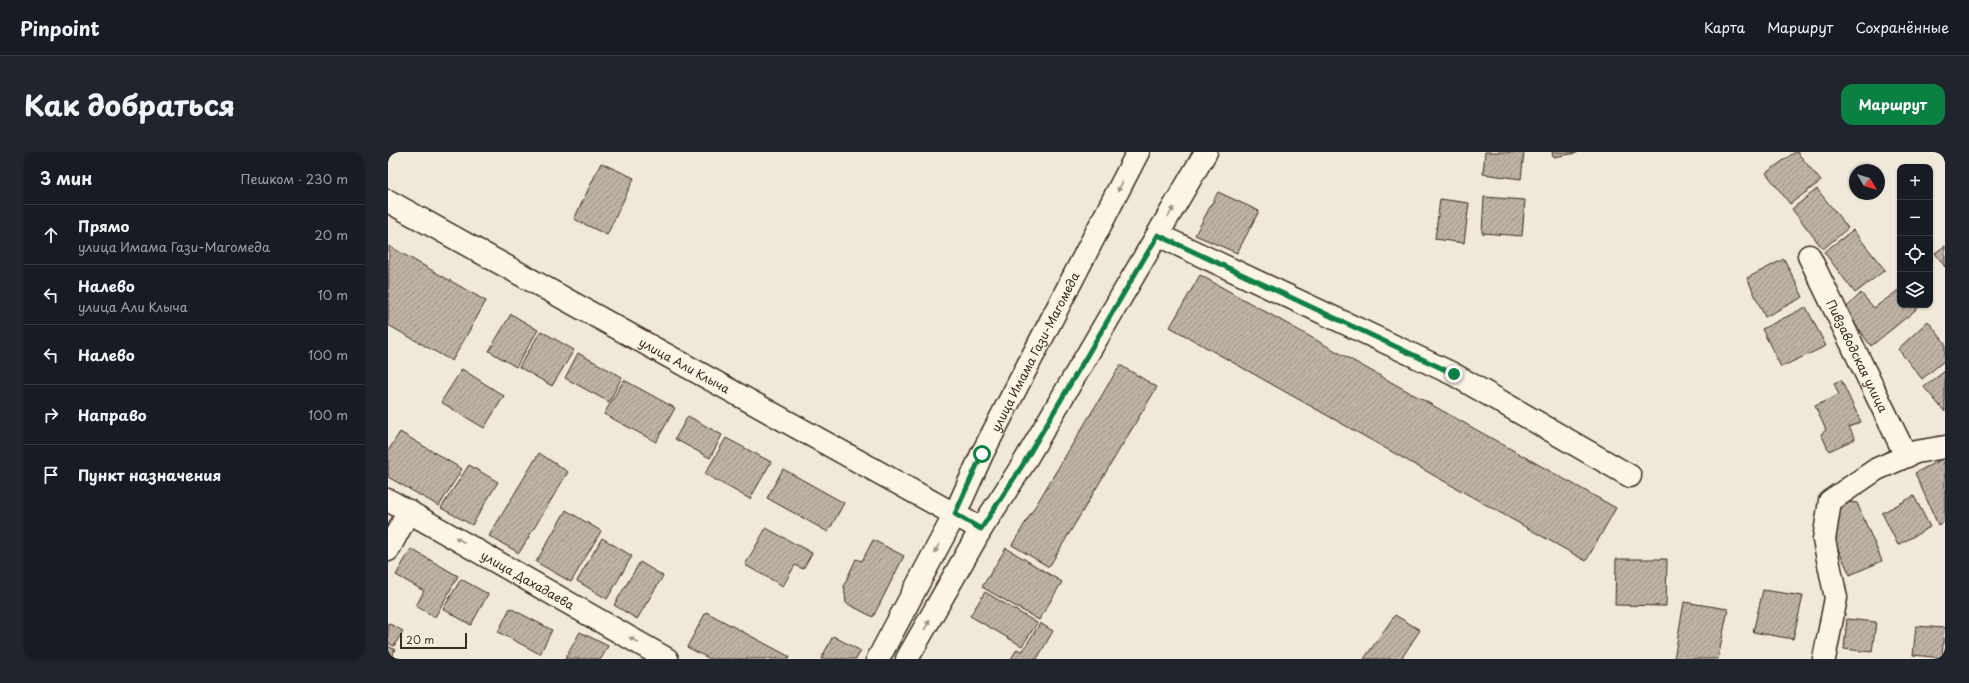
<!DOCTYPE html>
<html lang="ru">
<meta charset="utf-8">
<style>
body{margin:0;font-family:"Playpen Sans",sans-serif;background:#20242c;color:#f1f3f6}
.controls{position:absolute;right:12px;top:12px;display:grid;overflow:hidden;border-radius:8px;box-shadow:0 1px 3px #0004}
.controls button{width:36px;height:36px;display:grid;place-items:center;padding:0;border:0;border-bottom:1px solid #363941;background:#171b24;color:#f1f3f6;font:20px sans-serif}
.compass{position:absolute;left:1461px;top:12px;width:36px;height:36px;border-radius:50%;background:#171b24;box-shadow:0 1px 3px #0004;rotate:128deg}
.scale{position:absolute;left:12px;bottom:10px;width:67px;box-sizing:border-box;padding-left:4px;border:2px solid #3b2a1e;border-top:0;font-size:11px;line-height:14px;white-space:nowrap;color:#3b2a1e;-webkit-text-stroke:3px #fcf5e5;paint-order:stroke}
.stop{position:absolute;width:12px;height:12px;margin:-9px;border:3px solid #0b8043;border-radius:50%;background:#fff}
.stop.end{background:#0b8043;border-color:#fff;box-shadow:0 1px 4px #0008}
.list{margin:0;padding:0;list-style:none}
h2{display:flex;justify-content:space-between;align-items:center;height:52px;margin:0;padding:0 16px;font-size:17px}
h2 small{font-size:13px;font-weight:400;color:#9ea1a6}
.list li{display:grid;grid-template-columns:26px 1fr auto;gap:12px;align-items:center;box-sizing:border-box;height:60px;padding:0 16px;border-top:1px solid #363941}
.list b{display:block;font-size:15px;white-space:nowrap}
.list p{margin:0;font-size:13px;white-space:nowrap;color:#9ea1a6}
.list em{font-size:13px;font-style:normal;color:#9ea1a6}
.icon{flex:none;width:22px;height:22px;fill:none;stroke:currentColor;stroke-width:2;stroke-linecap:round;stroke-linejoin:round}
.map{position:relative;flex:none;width:1557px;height:507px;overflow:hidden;border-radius:12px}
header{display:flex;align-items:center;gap:24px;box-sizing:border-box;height:56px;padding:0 20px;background:#171b24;border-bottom:1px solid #363941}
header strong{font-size:19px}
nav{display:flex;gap:22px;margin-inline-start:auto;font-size:14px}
.intro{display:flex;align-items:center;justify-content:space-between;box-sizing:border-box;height:96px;padding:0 24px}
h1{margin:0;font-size:28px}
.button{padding:10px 18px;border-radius:12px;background:#0b8043;color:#fff;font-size:14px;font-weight:700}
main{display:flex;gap:24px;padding:0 24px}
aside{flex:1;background:#171b24;border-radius:12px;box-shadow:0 1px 3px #0004}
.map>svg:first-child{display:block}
.building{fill:url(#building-hatch);stroke:#3b2a1e}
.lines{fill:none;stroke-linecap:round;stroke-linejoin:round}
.minor-casing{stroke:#3b2a1e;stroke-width:25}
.major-casing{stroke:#3b2a1e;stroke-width:25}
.minor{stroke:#fcf5e5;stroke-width:22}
.major{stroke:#fcf5e5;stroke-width:22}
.oneway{fill:#9c9082}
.route{stroke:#0b8043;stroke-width:5}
.labels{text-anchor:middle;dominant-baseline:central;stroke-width:4;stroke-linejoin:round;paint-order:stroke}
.street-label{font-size:12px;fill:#3b2a1e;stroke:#fcf5e5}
</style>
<header>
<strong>Pinpoint</strong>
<nav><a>Карта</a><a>Маршрут</a><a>Сохранённые</a></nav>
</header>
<div class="intro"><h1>Как добраться</h1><a class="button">Маршрут</a></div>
<main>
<aside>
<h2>3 мин<small>Пешком · 230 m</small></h2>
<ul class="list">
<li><svg class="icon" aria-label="ahead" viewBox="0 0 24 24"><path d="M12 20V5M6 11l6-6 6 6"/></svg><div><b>Прямо</b><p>улица Имама Гази-Магомеда</p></div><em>20 m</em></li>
<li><svg class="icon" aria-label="left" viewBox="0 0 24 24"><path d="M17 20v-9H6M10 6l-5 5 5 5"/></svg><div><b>Налево</b><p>улица Али Клыча</p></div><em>10 m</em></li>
<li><svg class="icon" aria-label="left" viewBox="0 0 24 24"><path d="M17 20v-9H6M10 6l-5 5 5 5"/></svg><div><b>Налево</b></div><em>100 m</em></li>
<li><svg class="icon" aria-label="right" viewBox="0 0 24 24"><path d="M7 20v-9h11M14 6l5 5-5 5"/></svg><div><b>Направо</b></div><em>100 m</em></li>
<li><svg class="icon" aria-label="arrive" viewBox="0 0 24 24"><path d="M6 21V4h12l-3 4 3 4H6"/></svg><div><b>Пункт назначения</b></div></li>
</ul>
</aside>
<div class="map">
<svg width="1557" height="507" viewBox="0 0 1557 507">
<defs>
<pattern id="building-hatch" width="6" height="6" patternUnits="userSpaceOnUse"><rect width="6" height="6" fill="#beb3a4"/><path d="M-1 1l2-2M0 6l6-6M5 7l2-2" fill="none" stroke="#9c9285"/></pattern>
</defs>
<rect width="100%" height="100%" fill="#f0e9d9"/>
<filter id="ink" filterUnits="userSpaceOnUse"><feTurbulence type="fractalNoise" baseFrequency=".025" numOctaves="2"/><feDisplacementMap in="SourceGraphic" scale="8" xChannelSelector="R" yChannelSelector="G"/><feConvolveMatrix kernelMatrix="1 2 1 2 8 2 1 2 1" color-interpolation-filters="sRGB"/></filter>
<g filter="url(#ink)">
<path class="building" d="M 1097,0 L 1136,0 L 1133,27 L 1095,22 Z
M 1164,0 L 1189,0 L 1189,1 L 1165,5 Z
M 1407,0 L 1409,0 L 1433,29 L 1402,52 L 1378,21 Z
M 213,11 L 246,26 L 219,83 L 186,67 Z
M 1429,37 L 1460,76 L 1435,97 L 1404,57 Z
M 830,40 L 871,59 L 849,101 L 807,83 Z
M 1096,45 L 1137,48 L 1134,84 L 1094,81 Z
M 1052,47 L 1081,51 L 1076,91 L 1047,87 Z
M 1465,78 L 1497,118 L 1467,141 L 1436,100 Z
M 1,94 L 98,149 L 64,209 L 0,173 Z
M 1557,94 L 1557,115 L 1547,101 Z
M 1396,107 L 1415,145 L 1377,165 L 1359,126 Z
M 812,123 L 1228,356 L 1198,409 L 782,175 Z
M 1512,137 L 1512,153 L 1527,153 L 1530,156 L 1483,194 L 1456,158 L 1473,141 L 1486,156 Z
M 1418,155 L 1438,194 L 1393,215 L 1374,177 Z
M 123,162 L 150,178 L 128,215 L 101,199 Z
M 1540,169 L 1557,191 L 1557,208 L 1534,227 L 1510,197 Z
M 153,179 L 186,198 L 164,234 L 131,215 Z
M 190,201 L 234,225 L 221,250 L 177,226 Z
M 732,213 L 769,235 L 661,415 L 624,393 Z
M 74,217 L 116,244 L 96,276 L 53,250 Z
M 1557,219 L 1557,260 L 1536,235 Z
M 236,228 L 287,256 L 268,290 L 216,262 Z
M 1453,228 L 1473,270 L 1461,275 L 1467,287 L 1441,299 L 1433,282 L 1438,278 L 1427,254 L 1451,243 L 1446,231 Z
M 300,264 L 334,283 L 322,306 L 287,287 Z
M 12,280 L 74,317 L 51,354 L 0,325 L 0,299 Z
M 338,286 L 383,310 L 362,347 L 317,322 Z
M 151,301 L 180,320 L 131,401 L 101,384 Z
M 1554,307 L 1557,314 L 1557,369 L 1550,373 L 1527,321 Z
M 81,313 L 110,330 L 84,373 L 53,356 Z
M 395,317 L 456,351 L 440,380 L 379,346 Z
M 1526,344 L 1542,375 L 1510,393 L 1494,361 Z
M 1460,350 L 1469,351 L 1494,409 L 1462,423 L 1446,388 L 1446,358 Z
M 178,358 L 213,379 L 183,430 L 148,410 Z
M 378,376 L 424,401 L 415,417 L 407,413 L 395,434 L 357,413 Z
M 214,386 L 244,404 L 219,447 L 189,429 Z
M 485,388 L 516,404 L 485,465 L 458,451 L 456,433 L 468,407 L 474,409 Z
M 618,396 L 674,430 L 651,468 L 594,435 Z
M 23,397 L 70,424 L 47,465 L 28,454 L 36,439 L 8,423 Z
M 1228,407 L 1279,407 L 1278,454 L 1227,453 Z
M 252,410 L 275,424 L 249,467 L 226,453 Z
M 73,427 L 100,442 L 83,473 L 55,457 Z
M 1375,438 L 1415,444 L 1405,487 L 1365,480 Z
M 597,440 L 649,471 L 634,494 L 582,464 Z
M 1296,450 L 1340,457 L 1330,507 L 1286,507 Z
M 122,456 L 164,478 L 152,502 L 110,480 Z
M 318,460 L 402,505 L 400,507 L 322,507 L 299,495 Z
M 1007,463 L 1032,478 L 1013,507 L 976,507 Z
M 1459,467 L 1488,470 L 1484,500 L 1456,497 Z
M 0,471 L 15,479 L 6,494 L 0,491 Z
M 652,471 L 665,479 L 649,507 L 623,507 L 629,497 L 634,500 Z
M 1528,474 L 1556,476 L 1554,506 L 1525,503 Z
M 192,480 L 220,494 L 213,507 L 177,507 Z
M 445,484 L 473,499 L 468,507 L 433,507 Z
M 0,494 L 7,498 L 2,507 L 0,507 Z"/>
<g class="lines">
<defs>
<g id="minor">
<path id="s1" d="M 0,49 L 593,377"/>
<path d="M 770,83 L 1065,222 L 1242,324"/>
<path id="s2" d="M 1421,104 L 1518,304"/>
<path id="s3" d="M 0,348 L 279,507"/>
<path d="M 0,398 L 21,359"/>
<path d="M 1436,507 L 1448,446 L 1436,388 L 1442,349 L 1489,317 L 1528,300 L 1557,295"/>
</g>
<g id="major">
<path id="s4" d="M 490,507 L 567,362 L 594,302 L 750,0"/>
<path d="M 519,507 L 593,377 L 634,314 L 818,0"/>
</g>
</defs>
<use href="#minor" class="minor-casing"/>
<use href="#major" class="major-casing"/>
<use href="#minor" class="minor"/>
<use href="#major" class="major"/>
</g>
<defs><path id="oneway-solid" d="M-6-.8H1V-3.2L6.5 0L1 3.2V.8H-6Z"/></defs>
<g class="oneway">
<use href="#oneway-solid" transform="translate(732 35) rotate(117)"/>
<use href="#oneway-solid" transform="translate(783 60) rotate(-60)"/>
<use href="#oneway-solid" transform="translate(72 388) rotate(-150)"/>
<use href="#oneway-solid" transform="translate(549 396) rotate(118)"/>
<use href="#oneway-solid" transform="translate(539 473) rotate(-60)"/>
<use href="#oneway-solid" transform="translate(246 488) rotate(-150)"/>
</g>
</g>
<g class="lines" filter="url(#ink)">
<path class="route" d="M 594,302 L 567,362 L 593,377 L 634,314 L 770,83 L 1066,222"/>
</g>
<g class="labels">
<g class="street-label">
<text stroke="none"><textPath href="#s4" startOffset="345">улица Имама Гази-Магомеда</textPath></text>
<text stroke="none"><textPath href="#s2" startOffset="111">Пивзаводская улица</textPath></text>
<text stroke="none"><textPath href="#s1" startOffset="339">улица Али Клыча</textPath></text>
<text stroke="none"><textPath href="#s3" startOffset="161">улица Дахадаева</textPath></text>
</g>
</g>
</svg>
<div class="controls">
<button>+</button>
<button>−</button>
<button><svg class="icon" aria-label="locate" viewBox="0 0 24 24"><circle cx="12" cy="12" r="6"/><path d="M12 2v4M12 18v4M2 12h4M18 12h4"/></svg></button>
<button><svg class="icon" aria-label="layers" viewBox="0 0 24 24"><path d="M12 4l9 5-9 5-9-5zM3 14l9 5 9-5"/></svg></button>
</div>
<svg class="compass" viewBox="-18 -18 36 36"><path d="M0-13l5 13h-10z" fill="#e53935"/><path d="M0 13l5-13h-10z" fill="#9ea1a6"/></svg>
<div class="scale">20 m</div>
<div class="stop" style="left:594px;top:302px"></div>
<div class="stop end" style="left:1066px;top:222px"></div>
</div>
</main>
